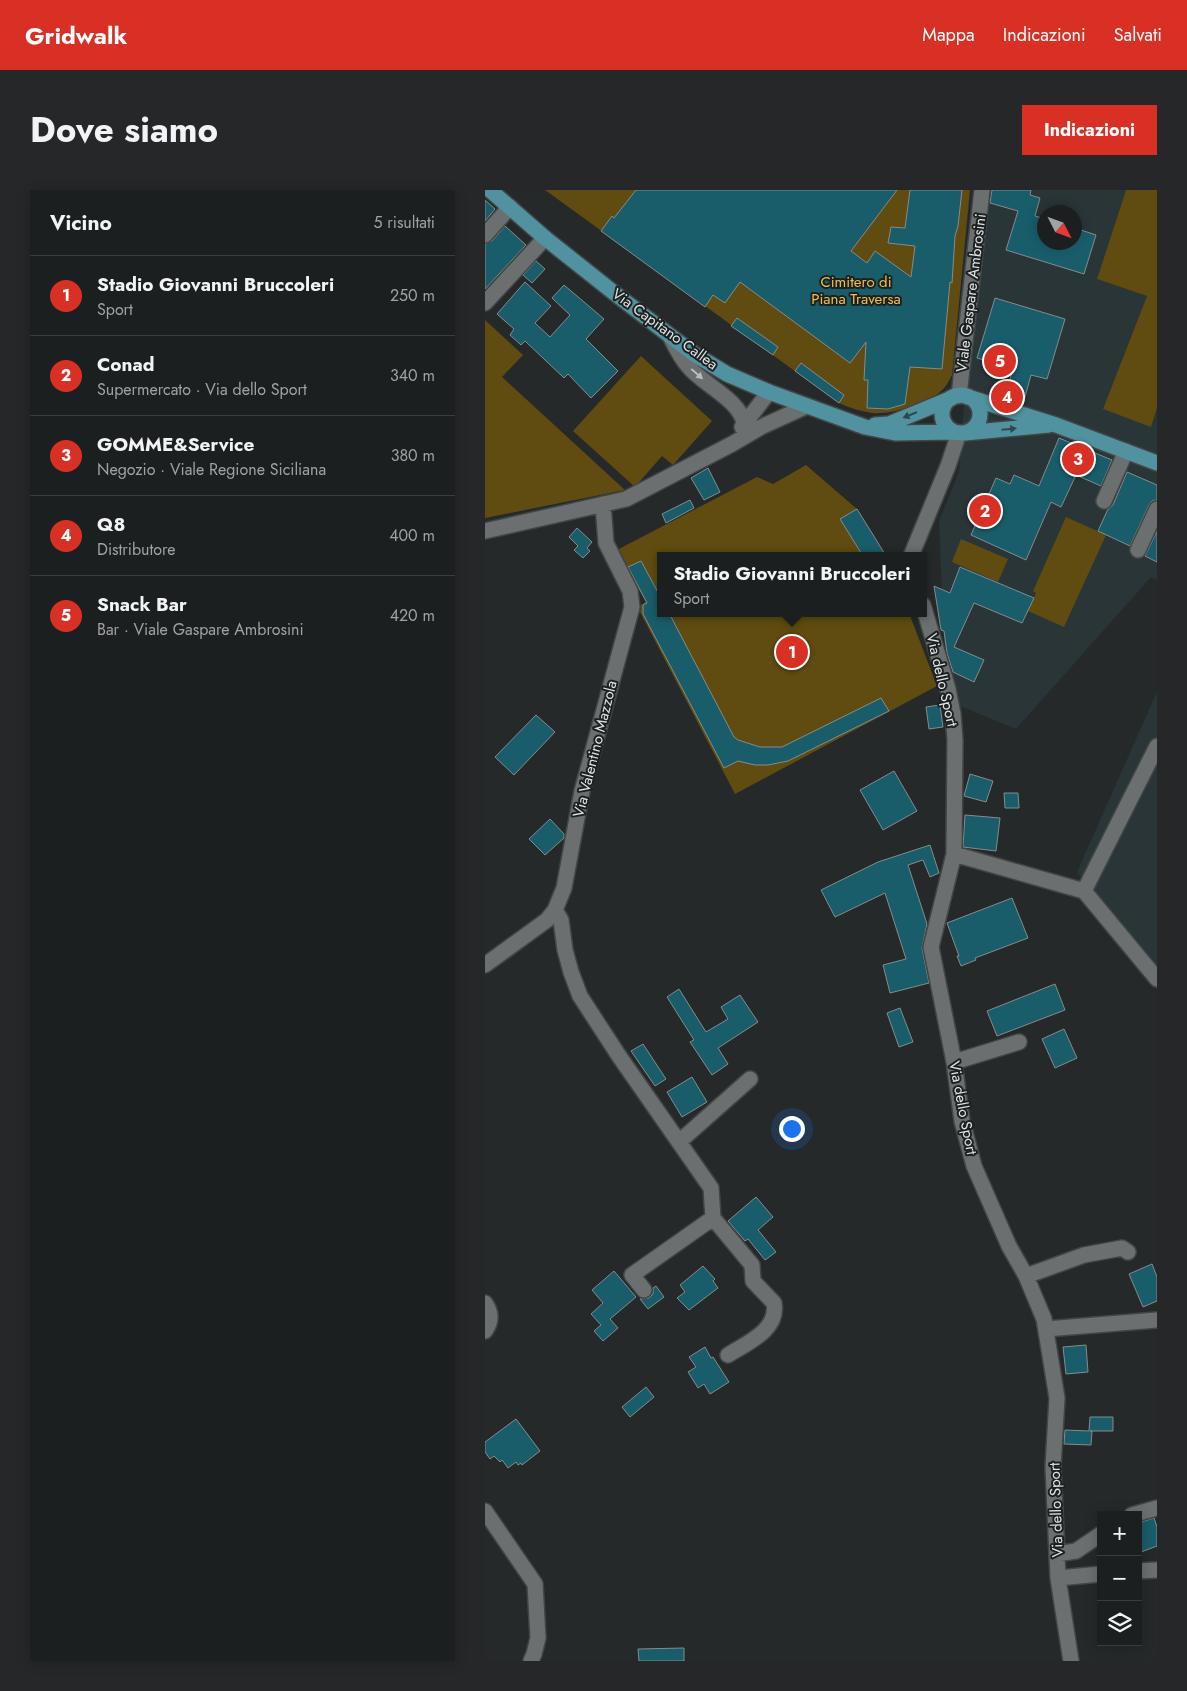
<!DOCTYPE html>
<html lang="it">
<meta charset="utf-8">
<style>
body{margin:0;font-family:Jost,sans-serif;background:#252729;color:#f1f3f6}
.controls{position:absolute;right:15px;bottom:15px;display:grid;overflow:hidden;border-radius:0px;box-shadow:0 2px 12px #0003}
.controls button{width:45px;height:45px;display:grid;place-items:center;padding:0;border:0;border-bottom:1px solid #3a3d3e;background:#1c1f20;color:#f1f3f6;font:25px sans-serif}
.compass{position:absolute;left:552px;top:15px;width:45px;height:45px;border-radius:50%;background:#1c1f20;box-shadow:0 2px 12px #0003;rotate:132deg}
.you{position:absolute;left:306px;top:938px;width:18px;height:18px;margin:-12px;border:4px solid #fff;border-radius:50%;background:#1a73e8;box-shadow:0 0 0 8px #1a73e833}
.badge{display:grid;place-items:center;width:32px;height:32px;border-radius:50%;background:#d93025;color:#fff;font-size:16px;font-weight:700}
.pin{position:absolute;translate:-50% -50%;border:2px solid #fff;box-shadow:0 1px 5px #0006}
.popup{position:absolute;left:172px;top:362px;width:270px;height:65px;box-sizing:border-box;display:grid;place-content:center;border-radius:0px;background:#1c1f20;filter:drop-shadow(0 1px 4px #0005);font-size:16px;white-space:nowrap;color:#a0a2a5}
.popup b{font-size:19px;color:#f1f3f6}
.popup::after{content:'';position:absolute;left:50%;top:100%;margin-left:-10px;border:10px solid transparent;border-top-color:#1c1f20}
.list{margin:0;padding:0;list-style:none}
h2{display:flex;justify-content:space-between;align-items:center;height:65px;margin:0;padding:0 20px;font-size:21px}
h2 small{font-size:16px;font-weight:400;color:#a0a2a5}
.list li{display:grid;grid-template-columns:32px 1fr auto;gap:15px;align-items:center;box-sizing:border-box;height:80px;padding:0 20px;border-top:1px solid #3a3d3e}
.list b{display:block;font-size:19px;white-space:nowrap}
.list p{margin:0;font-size:16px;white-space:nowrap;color:#a0a2a5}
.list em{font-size:16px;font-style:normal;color:#a0a2a5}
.icon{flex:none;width:28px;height:28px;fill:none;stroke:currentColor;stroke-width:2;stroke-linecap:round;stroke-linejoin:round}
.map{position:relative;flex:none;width:672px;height:1471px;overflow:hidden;border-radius:0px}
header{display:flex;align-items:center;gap:30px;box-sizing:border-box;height:70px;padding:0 25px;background:#d93025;color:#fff}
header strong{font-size:24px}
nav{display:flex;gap:28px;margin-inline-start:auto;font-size:18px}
.intro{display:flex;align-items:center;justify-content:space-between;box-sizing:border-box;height:120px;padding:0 30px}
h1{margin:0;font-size:35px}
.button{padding:12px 22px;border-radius:0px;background:#d93025;color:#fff;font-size:18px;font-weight:700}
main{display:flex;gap:30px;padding:0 30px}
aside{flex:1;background:#1c1f20;border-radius:0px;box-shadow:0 2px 12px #0003}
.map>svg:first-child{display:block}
.built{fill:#2a3537;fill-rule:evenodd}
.green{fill:#604c10}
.building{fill:#195d6a;stroke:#868b8c}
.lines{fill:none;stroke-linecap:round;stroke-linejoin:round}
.minor-casing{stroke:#424545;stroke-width:18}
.major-casing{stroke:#424545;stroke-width:18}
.minor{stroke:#6b6f70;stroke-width:15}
.major{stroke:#50929f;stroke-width:15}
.oneway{fill:#b8bcbc}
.oneway2{fill:#2e484d}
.labels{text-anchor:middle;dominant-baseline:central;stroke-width:4;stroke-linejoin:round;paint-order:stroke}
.park-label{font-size:15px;fill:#eec249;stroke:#1c2021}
.street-label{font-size:15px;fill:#e2e5e5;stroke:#1c2021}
</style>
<header>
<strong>Gridwalk</strong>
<nav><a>Mappa</a><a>Indicazioni</a><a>Salvati</a></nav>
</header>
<div class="intro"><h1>Dove siamo</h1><a class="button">Indicazioni</a></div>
<main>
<aside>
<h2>Vicino<small>5 risultati</small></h2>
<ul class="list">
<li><span class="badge">1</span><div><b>Stadio Giovanni Bruccoleri</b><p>Sport</p></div><em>250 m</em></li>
<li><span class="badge">2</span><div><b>Conad</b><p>Supermercato · Via dello Sport</p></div><em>340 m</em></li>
<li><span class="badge">3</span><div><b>GOMME&amp;Service</b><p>Negozio · Viale Regione Siciliana</p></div><em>380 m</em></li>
<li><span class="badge">4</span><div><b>Q8</b><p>Distributore</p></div><em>400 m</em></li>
<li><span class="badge">5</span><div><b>Snack Bar</b><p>Bar · Viale Gaspare Ambrosini</p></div><em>420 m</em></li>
</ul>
</aside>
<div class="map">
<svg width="672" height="1471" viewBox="0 0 672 1471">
<rect width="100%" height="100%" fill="#26292a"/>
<path class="built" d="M 505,0 L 641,0 L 612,89 L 662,106 L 618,219 L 666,236 L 672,218 L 672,390 L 666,387 L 531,539 L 475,516 L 459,452 L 454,331 L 474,282 L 478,227 ZM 560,22 L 590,22 L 590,52 L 560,52 Z
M 672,502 L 672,777 L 592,682 Z"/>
<path class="green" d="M 60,0 L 485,0 L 467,185 C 464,191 461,197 456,201 C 443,214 405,225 387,223 C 375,221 365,218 354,213 Z
M 641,0 L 672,0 L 672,218 L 666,237 L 618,219 L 662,106 L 612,89 Z
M 0,130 L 38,165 L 17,187 L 140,300 L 0,328 Z
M 156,166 L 227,231 L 188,275 L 177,266 L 150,297 L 88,241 Z
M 321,275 L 372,319 L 401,366 L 176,366 L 176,423 L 424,423 L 452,496 L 250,604 L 155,422 L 156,415 L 161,412 L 132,360 L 272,287 L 288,294 Z
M 581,327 L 621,345 L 579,437 L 543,421 L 551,403 L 548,401 Z
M 476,349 L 523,369 L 513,392 L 467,372 Z"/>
<path class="building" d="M 151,0 L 412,0 L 366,61 L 382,73 L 390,61 L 426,87 L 430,56 L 403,53 L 406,37 L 420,38 L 425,0 L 477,0 L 473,36 L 470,46 L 467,93 L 465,92 L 457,179 L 425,177 L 420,214 L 403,219 L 382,218 L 383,190 L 379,190 L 381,152 L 365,173 L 255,92 L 240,113 L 228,105 L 220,117 L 116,41 L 127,26 L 129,28 Z
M 507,0 L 546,0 L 545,5 L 555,8 L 550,26 L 560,29 L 560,52 L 590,52 L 590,38 L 611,45 L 599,84 L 521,60 L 533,21 L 505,13 Z
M 0,10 L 10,19 L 0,31 Z
M 20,36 L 41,55 L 0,99 L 0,54 L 7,51 Z
M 51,71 L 60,79 L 47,93 L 38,85 Z
M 40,92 L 66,116 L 50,133 L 65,147 L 85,125 L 67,108 L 79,95 L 119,129 L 101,149 L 133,181 L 106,208 L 83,184 L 79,188 L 40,151 L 36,155 L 25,145 L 29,139 L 12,124 Z
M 510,108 L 580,129 L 562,189 L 546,185 L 538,214 L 519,209 L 528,179 L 492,168 Z
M 252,128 L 293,157 L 288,165 L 246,136 Z
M 316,173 L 359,205 L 354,213 L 310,181 Z
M 574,248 L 627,270 L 616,296 L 591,285 L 576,317 L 566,312 L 541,370 L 486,345 L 511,288 L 525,294 L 529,285 L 554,296 Z
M 223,278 L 235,302 L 219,310 L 206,288 Z
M 642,282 L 672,295 L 672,310 L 667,311 L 664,315 L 645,356 L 613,341 L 623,319 L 628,315 Z
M 205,310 L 209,318 L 181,333 L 177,324 Z
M 372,319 L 390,348 L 401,366 L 378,366 L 355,329 Z
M 92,338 L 107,352 L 102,358 L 105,361 L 98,368 L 89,360 L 93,356 L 84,347 Z
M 672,341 L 672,372 L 660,366 Z
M 156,371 L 176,408 L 176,423 L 184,423 L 249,547 L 253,550 L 275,557 L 297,557 L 396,508 L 404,521 L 303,571 L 283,575 L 270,575 L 253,571 L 239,578 L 158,424 L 158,415 L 162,413 L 143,377 Z
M 475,377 L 549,408 L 537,433 L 489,413 L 469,457 L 499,470 L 489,492 L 468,482 L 462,463 L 459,441 L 456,440 L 449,396 L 465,403 Z
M 455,515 L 458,537 L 444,539 L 441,517 Z
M 51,525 L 70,542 L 29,585 L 10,567 Z
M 409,581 L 432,621 L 398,640 L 375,600 Z
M 485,584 L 508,591 L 501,612 L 479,606 Z
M 519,603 L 533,603 L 534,618 L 520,618 Z
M 480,625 L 515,628 L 511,661 L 478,657 Z
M 65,629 L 79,644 L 79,648 L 60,665 L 44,649 Z
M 445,655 L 454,683 L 445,687 L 438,670 L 423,675 L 442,734 L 437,758 L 444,793 L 405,803 L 398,775 L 421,769 L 400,703 L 350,727 L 336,700 L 393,672 Z
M 527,708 L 543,748 L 490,768 L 491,770 L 476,776 L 472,766 L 474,766 L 462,733 Z
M 570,794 L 580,820 L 512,846 L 502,821 Z
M 194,799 L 221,842 L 243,829 L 236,817 L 255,805 L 273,832 L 233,858 L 243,874 L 227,885 L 205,852 L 209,850 L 182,807 Z
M 415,818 L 428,852 L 414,857 L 402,823 Z
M 579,839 L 592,868 L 570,878 L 557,849 Z
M 158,854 L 181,889 L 170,896 L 146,861 Z
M 207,887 L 222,912 L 197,927 L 182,902 Z
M 271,1007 L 288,1027 L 273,1040 L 291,1062 L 280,1070 L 263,1049 L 260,1051 L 243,1031 Z
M 667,1074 L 672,1087 L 672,1111 L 658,1117 L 644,1084 Z
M 218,1076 L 230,1089 L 228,1091 L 233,1098 L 204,1120 L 192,1108 L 200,1102 L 195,1095 Z
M 129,1081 L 151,1107 L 125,1129 L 133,1138 L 118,1151 L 109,1141 L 116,1135 L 106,1124 L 118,1113 L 107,1100 Z
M 171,1096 L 179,1107 L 163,1119 L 155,1109 L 164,1108 L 168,1104 L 168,1098 Z
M 601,1155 L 603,1182 L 581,1184 L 578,1157 Z
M 220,1157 L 226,1168 L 228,1167 L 244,1192 L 225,1204 L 219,1194 L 213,1198 L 203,1182 L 211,1177 L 204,1167 Z
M 161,1197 L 169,1207 L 145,1227 L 137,1217 Z
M 605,1227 L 628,1227 L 628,1241 L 605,1241 L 607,1241 L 606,1255 L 579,1254 L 580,1240 L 604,1241 Z
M 31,1229 L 55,1261 L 37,1275 L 36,1273 L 33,1275 L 31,1272 L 23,1278 L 17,1270 L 15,1272 L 9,1266 L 5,1269 L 0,1262 L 0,1252 Z
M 669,1328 L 672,1337 L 672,1356 L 656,1362 L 653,1355 L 653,1333 Z
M 199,1458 L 199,1471 L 154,1471 L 153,1459 Z"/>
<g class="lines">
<defs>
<path id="minor" d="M 0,45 L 25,17
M 0,113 L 60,48
M 185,146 C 190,156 195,167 203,176 C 218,195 254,209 259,233
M 474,206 L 497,0
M 257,237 L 284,202
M 619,311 L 641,261
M 0,341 L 141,309 L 247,254 L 276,237 L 322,216
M 653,360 L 672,319
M 426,366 L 463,276 L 474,243
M 438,415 L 463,499 L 468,524 L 470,550 L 469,664 L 446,757 L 469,872 L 477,931 L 489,976 L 524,1056 L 541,1086 L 559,1129 L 572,1208 L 568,1277 L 573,1388 L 586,1471
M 469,664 L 599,701 L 672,789
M 599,701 L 672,556
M 70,720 L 76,730 L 80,760 L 86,782 L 95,806 L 134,866 L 226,998 L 228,1028 L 267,1075 L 268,1091 L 289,1113 C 294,1140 262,1153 243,1165
M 0,775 L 62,730 L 70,720 L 79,698 L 97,601 L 147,417 L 145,401 L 121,353 L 118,314
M 469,872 L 534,852
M 194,952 L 265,889
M 541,1086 L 599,1065 L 637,1058 L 643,1062
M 159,1100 L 147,1085 L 228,1028
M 0,1113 C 7,1123 7,1131 0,1141
M 561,1139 L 672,1130
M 0,1321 L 50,1394 L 53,1448 L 49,1464 L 46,1471
M 647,1325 L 672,1318
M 572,1364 L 591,1361 L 616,1344
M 653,1381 L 672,1380
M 573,1388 L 616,1384"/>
<path id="major" d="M 5,0 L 60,48 L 133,106 L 209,164 L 242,184 L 284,202 L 380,237 L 410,243 L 469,242
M457 224a19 19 0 1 1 38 0a19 19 0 1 1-38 0Z
M 480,206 L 571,235 L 672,273
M 390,235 L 404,234 L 467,208
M 480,243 L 564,235"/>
</defs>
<use href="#minor" class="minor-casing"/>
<use href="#major" class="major-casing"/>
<use href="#minor" class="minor"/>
<use href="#major" class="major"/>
</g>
<defs><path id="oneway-solid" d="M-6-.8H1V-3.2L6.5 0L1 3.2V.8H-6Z" transform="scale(1.25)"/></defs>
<use class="oneway" href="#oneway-solid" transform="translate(212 184) rotate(41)"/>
<g class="oneway2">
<use href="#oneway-solid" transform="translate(425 225) rotate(158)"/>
<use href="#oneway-solid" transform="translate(524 239) rotate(-5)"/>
</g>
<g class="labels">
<g class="park-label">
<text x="371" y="92">Cimitero di<tspan x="371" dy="17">Piana Traversa</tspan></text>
</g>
<g class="street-label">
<text transform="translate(486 103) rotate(-83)">Viale Gaspare Ambrosini</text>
<text transform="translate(180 139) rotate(36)">Via Capitano Callea</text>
<text transform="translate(457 490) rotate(77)">Via dello Sport</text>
<text transform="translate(110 559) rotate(-76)">Via Valentino Mazzola</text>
<text transform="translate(478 918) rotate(79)">Via dello Sport</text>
<text transform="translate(571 1320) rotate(-92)">Via dello Sport</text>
</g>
</g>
</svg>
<div class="controls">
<button>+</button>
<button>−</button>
<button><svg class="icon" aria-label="layers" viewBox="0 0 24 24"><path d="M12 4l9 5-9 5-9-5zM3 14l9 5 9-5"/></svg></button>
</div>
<svg class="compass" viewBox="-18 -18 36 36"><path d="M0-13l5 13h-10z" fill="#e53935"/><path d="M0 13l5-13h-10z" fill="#a0a2a5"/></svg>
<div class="you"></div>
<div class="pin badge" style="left:307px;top:462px">1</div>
<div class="popup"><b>Stadio Giovanni Bruccoleri</b>Sport</div>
<div class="pin badge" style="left:500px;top:321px">2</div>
<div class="pin badge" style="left:593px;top:269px">3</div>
<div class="pin badge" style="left:522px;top:207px">4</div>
<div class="pin badge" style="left:515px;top:171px">5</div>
</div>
</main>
